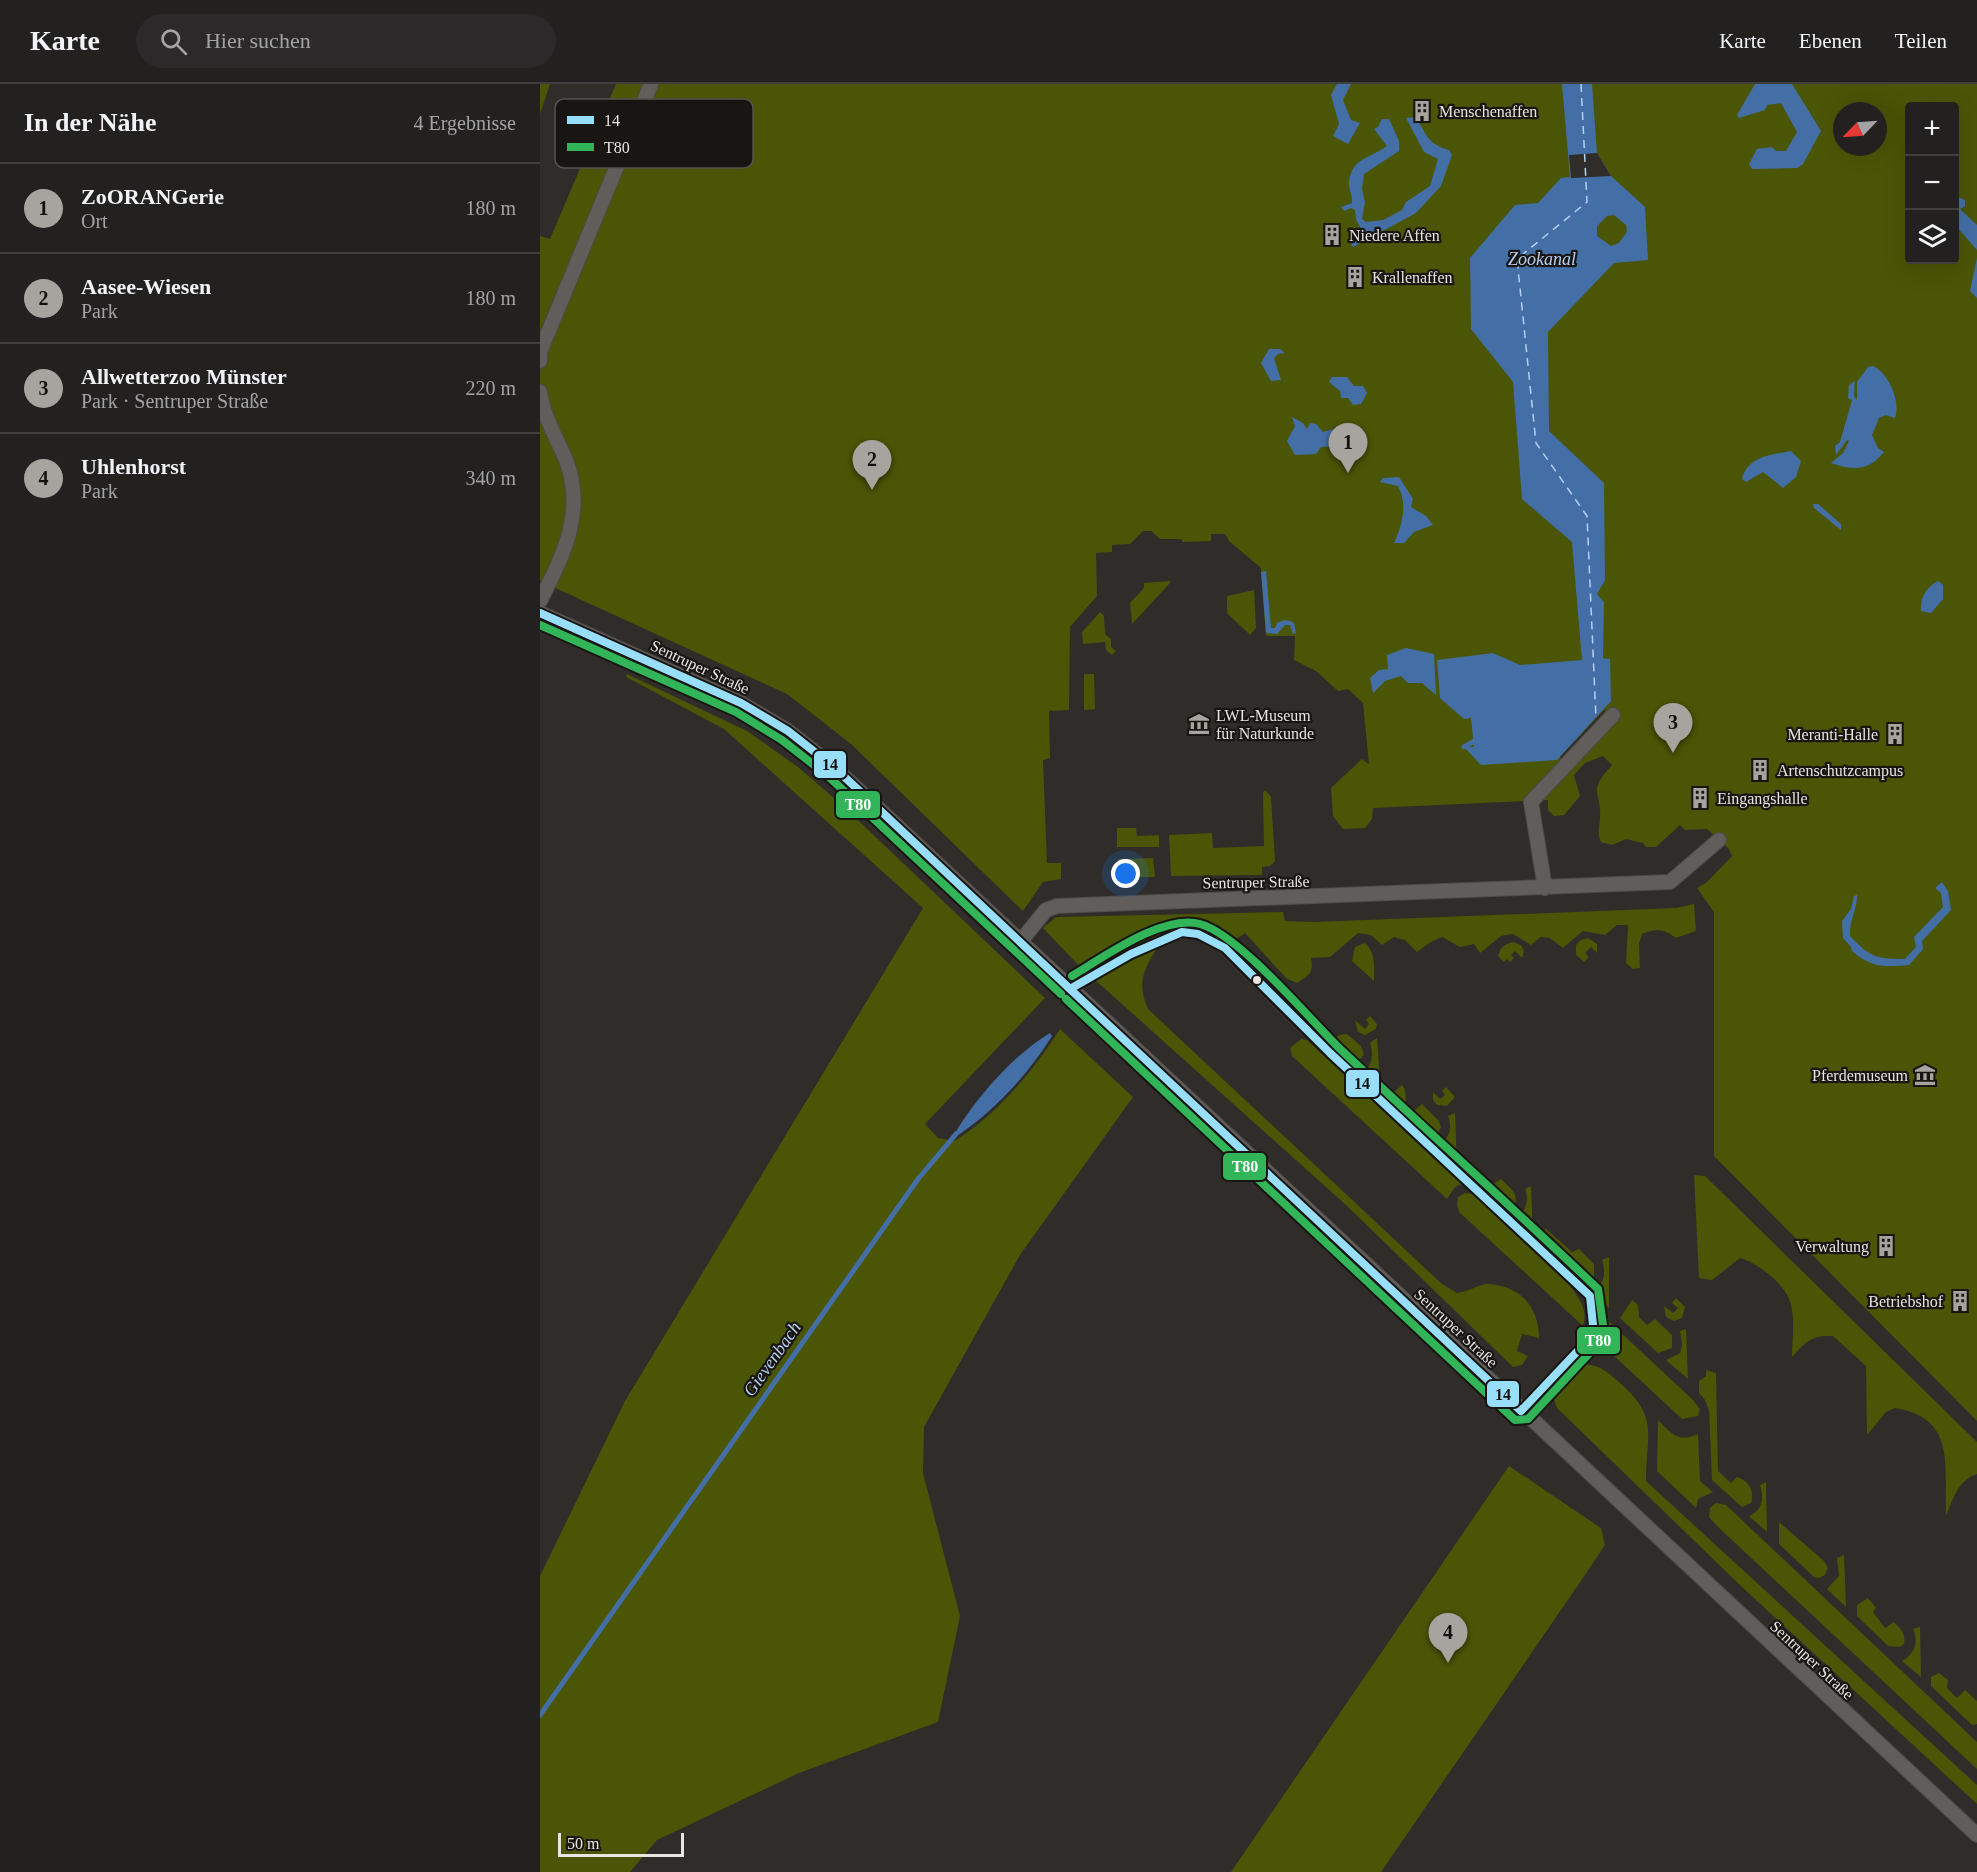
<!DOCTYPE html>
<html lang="de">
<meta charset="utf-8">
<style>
body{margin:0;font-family:Georgia,serif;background:#2b2929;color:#f1f3f6}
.controls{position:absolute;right:18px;top:18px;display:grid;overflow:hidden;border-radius:6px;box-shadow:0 6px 24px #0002}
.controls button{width:54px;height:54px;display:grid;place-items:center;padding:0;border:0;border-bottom:2px solid #403e3e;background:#232120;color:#f1f3f6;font:30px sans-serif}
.compass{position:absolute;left:1293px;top:18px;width:54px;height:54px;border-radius:50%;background:#232120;box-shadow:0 6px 24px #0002;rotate:245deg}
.scale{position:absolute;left:18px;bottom:15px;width:126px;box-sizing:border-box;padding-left:6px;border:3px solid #e8e4e0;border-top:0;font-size:16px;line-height:21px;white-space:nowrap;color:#e8e4e0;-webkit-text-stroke:4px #181512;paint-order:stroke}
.you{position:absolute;left:586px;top:790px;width:21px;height:21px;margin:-15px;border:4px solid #fff;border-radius:50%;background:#1a73e8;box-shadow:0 0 0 9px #1a73e833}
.badge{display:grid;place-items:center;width:39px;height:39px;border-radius:50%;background:#a7a4a0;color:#111;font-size:20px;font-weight:700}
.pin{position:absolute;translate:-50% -50px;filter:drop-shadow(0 2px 3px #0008)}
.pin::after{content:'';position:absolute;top:32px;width:21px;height:18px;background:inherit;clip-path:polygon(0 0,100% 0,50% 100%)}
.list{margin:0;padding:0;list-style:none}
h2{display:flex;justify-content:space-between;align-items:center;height:78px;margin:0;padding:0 24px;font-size:26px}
h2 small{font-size:20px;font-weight:400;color:#a3a3a5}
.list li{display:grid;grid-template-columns:39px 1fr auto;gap:18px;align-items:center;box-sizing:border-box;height:90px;padding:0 24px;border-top:2px solid #403e3e}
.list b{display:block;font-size:22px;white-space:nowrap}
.list p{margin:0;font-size:20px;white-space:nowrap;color:#a3a3a5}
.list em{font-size:20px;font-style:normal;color:#a3a3a5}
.icon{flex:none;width:33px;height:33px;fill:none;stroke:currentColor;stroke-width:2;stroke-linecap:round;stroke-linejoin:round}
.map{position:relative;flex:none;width:1437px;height:1788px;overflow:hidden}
header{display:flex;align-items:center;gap:36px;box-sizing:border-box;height:84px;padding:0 30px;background:#232120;border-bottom:2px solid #403e3e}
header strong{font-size:28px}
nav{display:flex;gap:33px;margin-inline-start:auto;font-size:21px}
.search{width:420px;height:54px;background:#2b2929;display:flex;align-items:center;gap:15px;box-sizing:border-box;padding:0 21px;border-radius:33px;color:#a3a3a5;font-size:22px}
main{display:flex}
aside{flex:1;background:#232120}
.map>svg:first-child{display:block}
.green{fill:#4a5506;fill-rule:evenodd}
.water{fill:#446fa6;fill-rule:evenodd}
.pier{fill:#2f2c2a}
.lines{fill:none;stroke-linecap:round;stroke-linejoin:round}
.stream{stroke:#446fa6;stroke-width:5}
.ferry{stroke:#b5cff1;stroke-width:1.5;stroke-dasharray:8 6;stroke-linecap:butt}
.street-casing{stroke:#4d4a48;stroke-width:16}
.street{stroke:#605d5b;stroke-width:14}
.bus-1-casing{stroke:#181512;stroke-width:12}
.bus-2-casing{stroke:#181512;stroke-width:12}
.bus-1{stroke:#99def9;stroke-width:8}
.bus-2{stroke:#32b459;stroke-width:8}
.bus-dot{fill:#e8e4e0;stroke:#181512;stroke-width:2}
.labels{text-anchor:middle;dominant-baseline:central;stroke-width:4.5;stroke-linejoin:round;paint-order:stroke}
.poi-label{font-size:16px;fill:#e8e4e0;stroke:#181512;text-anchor:start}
.street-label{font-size:16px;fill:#e8e4e0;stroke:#181512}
.water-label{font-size:18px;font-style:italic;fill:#b5cff1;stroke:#181512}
.key{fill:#181512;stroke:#565350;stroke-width:1.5}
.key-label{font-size:16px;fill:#e8e4e0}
.line-badge{stroke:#181512;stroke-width:2}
.badge-label{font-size:16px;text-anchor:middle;font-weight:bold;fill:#fff}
.pale-badge-label{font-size:16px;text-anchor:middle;font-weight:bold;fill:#111}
</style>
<header>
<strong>Karte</strong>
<div class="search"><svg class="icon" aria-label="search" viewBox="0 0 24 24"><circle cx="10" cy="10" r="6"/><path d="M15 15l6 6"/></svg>Hier suchen</div>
<nav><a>Karte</a><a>Ebenen</a><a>Teilen</a></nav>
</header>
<main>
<aside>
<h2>In der Nähe<small>4 Ergebnisse</small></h2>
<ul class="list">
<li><span class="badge">1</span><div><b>ZoORANGerie</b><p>Ort</p></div><em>180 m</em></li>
<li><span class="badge">2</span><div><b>Aasee-Wiesen</b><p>Park</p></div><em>180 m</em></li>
<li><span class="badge">3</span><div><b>Allwetterzoo Münster</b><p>Park · Sentruper Straße</p></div><em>220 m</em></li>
<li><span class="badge">4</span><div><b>Uhlenhorst</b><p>Park</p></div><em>340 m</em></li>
</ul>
</aside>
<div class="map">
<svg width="1437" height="1788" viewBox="0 0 1437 1788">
<rect width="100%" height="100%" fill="#2f2c2a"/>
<path class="green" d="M 0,0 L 10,0 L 0,30 Z
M 76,0 L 1437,0 L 1437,1337 L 1174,1072 L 1174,828 L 1157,804 L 1167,798 L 1192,772 L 1189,765 L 1167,745 L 1145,746 L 1140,741 L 1116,763 L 1106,763 L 1103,759 L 1086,755 L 1072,761 L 1061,758 C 1057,748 1059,745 1060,735 C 1062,705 1046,710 1072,681 L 1063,672 L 1045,679 L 1034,691 L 1040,712 L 1024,731 L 1014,732 L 1008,726 L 1008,716 L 833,724 L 832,735 L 825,744 L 803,745 L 793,732 L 791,704 L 822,675 L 829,680 L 823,619 L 808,605 L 798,607 L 776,587 L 754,576 L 755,552 L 726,552 L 721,484 L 689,457 L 685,450 L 671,450 L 671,457 L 643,458 L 641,455 L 620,455 L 611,447 L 603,447 L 590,460 L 572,461 L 572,468 L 556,469 L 557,512 L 530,543 L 529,626 L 509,627 L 510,674 L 503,676 L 507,779 L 521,779 L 521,795 L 503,798 L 483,827 L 311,660 L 247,610 L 0,497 L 0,152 L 10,155 ZM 1370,22 L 1414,22 L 1414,176 L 1370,176 ZM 1302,27 L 1338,27 L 1338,63 L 1302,63 Z
M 630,497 L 630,499 L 592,540 L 590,519 L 604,504 L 604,499 Z
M 714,506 L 716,544 L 710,551 L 687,529 L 687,512 Z
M 560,528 L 564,532 L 565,550 L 571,555 L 571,563 L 576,567 L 572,571 L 566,566 L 565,558 L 543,560 L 542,548 Z
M 87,590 L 207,647 L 258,683 L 303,722 L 505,914 L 385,1040 L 398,1054 L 414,1057 C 457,1031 493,987 520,945 L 593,1013 L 480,1171 L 384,1343 L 383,1389 L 420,1532 L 398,1638 L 259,1689 L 117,1756 L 90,1788 L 0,1788 L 0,1492 L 85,1317 L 383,824 L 184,645 L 86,593 Z
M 544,590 L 554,590 L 555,625 L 544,626 Z
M 725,706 L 731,713 L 735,777 L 730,782 L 722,783 L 722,791 L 631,792 L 629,751 L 672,749 L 673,764 L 724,762 L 723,709 Z
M 577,744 L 596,744 L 597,752 L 619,751 L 619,763 L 577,763 Z
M 613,774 L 615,793 L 579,793 L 578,775 Z
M 1154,820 L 1156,847 L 1136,854 C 1124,845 1116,844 1102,850 L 1099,860 L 1100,884 L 1093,885 L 1086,879 L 1088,841 L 1077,841 L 1065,851 L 1043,847 L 1023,864 L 1010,854 L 1001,853 L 991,861 L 973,850 L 961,852 L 940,869 L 934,860 L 920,863 L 902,853 L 889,859 L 877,868 L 865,856 L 854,853 L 842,861 L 831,851 L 818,849 L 790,873 L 771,874 C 774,889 769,892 757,899 L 747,895 L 705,849 L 690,859 C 683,854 675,846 666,844 C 630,837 576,872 544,887 L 503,844 L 516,833 L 743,828 L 745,837 L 774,838 L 1136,824 Z
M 1048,854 L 1057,860 L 1057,869 L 1051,863 L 1045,869 L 1049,873 L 1044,878 L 1036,871 L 1036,861 L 1041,856 Z
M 973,858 L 981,861 L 984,867 L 982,874 L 975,867 L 971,871 L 974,874 L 970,878 L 967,875 L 964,878 L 958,872 C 960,863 965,860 973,858 Z
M 825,859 C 836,868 834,884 834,897 L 812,877 L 815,863 Z
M 617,864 C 603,887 597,899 608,925 L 902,1200 L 917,1209 C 927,1208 940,1200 948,1200 C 981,1202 999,1223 999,1254 L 982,1250 L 977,1267 L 988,1272 L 982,1281 L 973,1283 L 806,1121 L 554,895 Z
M 830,932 L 837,940 L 836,945 L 825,951 L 818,948 L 815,936 L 825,945 L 829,940 L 826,936 Z
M 807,950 L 821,962 L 824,971 L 818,977 L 813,976 L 793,957 L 799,951 Z
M 837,954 L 840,996 L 838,1009 L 819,991 C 832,984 834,972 830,959 Z
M 761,955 L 767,956 L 921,1100 L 915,1103 L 907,1115 L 752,972 L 750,964 Z
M 862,1001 L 865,1005 L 866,1020 L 874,1027 L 882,1020 L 899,1037 L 901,1043 C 890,1070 850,1023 850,1012 Z
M 906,1003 L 915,1013 L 907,1022 L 897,1021 L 893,1016 L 893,1008 L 900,1015 L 905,1011 L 902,1007 Z
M 915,1029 L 917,1082 L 896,1063 C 909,1055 913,1046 908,1032 Z
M 927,1078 L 953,1100 L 961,1095 C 970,1104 980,1110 974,1123 L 967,1126 L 961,1123 L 926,1090 Z
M 1154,1091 L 1165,1092 L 1437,1358 L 1437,1390 C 1418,1396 1413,1415 1406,1432 C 1404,1382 1417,1334 1355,1324 L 1346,1328 L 1327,1351 L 1326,1282 L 1293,1252 C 1272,1251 1266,1257 1252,1273 C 1252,1257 1255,1236 1251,1221 C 1247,1201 1218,1179 1200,1174 L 1172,1196 L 1159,1194 Z
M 991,1102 L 993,1153 L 973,1135 C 985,1129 990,1118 985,1105 Z
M 925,1109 L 933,1110 L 1031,1203 C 1040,1216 1048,1226 1043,1242 L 919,1128 L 917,1121 L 918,1113 Z
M 1005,1144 L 1032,1168 L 1039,1165 L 1054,1180 L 1054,1194 L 1041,1197 L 1005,1163 Z
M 1069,1173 L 1069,1224 L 1051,1207 C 1065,1200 1066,1190 1062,1176 Z
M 1136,1214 L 1145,1223 L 1142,1234 L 1134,1237 L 1126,1233 L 1124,1222 L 1133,1229 L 1138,1224 L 1132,1219 Z
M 1092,1216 L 1098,1221 L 1099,1233 L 1107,1241 L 1115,1235 L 1132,1251 L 1132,1264 L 1118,1269 L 1080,1234 Z
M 1062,1231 L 1152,1315 L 1160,1325 L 1158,1332 L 1142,1335 L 1057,1256 Z
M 1146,1245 L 1148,1295 L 1126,1276 L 1140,1269 L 1142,1261 L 1140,1247 Z
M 1043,1280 C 1060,1281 1066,1287 1079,1298 C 1120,1334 1106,1349 1106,1397 L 1437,1701 L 1437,1720 L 1203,1504 L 1017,1324 L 1012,1310 L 1030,1285 Z
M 1166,1286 L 1176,1289 L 1178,1387 L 1191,1399 L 1197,1393 C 1208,1396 1215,1407 1211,1419 L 1202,1423 L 1172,1396 L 1169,1326 L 1165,1316 L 1159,1309 L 1159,1297 L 1166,1292 Z
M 1118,1336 C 1132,1350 1138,1359 1158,1350 L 1160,1397 L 1173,1408 L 1158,1415 L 1156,1424 L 1117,1387 Z
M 969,1382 L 1061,1444 L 1065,1461 L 1045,1491 L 841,1788 L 691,1788 Z
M 1226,1398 L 1227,1448 L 1209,1432 C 1223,1426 1224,1414 1220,1401 Z
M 1176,1419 L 1186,1421 L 1437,1658 L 1437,1685 L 1178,1443 L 1169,1433 L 1170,1424 Z
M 1239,1438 L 1284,1477 L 1288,1484 L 1285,1491 L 1279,1494 L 1274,1493 L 1239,1460 Z
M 1304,1471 L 1306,1523 L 1287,1505 L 1299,1492 L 1297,1474 Z
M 1328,1514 L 1336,1524 L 1333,1528 L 1345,1544 L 1354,1538 C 1361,1545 1366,1550 1364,1560 L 1360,1563 L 1348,1562 L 1317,1532 L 1317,1521 Z
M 1380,1543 L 1381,1593 L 1362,1577 C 1375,1569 1379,1559 1373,1545 Z
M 1399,1589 L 1408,1596 L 1407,1604 L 1417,1614 L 1425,1606 L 1437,1617 L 1437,1640 L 1432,1641 L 1391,1602 L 1391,1593 Z"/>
<path class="water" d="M 797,0 L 811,0 L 803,16 L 811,36 L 820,39 L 808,60 L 793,52 L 799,40 L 791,11 Z
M 1022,0 L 1052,0 L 1057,69 L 1071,92 L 1105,123 L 1108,176 L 1074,179 L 1008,248 L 1009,347 L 1064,399 L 1065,496 L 1057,510 L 1064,518 L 1063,574 L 1070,575 L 1071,617 L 1017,676 L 941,681 L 924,663 L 934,663 L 931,634 L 924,635 L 900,614 L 897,576 L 953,569 L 980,581 L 1042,576 L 1032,458 L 982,415 L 973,298 L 931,245 L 930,174 L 975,121 L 998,119 L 1021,94 L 1030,93 ZM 1074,131 L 1086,141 L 1087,148 L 1079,159 L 1071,162 L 1057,152 L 1057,142 L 1067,132 Z
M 1215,0 L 1252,0 L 1281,47 L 1263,80 L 1257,84 L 1212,85 L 1209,80 L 1217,65 L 1232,63 L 1236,67 L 1246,67 L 1257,48 L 1241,19 L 1227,21 L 1225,26 L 1199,34 L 1197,31 Z
M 876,33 C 887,52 888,60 909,66 L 912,71 L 901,102 L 876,129 L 813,163 L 811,160 L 823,149 L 816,135 L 815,126 L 811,124 L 804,127 L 801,123 L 812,119 C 813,112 809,107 809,100 C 810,74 831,74 847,62 L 834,45 L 838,43 L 842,35 L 849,35 L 859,57 L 859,67 L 824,90 L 822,105 L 825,118 L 822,135 L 826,138 L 843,136 L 862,126 L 866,118 L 890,102 L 898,75 L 884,68 L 866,34 Z
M 1418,113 L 1425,116 L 1425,122 L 1420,125 L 1437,141 L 1437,166 L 1415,141 L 1415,115 Z
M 1437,174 L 1437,214 L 1430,207 Z
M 729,265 L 740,265 L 745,269 L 738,270 L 734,274 L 741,296 L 731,297 L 721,279 Z
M 1333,282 C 1349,289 1361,318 1355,334 L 1346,331 L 1339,334 L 1332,351 L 1338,364 L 1344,368 C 1329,387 1313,387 1291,379 L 1303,369 L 1309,357 L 1307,356 L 1296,371 L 1295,362 L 1300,358 L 1312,316 L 1308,314 L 1309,301 L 1315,297 L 1314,312 L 1317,316 L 1317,298 L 1328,283 Z
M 792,293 L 807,293 L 814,302 L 823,302 L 827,309 L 821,320 L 813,321 L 808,314 L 801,314 L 800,307 L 789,298 Z
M 752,333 L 763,339 L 767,345 L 770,339 L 776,340 L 783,348 L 805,342 L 812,355 L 806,362 L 781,363 L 776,370 L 755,371 L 747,357 L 755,342 Z
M 1251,367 L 1261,377 L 1256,393 L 1243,404 L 1223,388 L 1206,398 L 1202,395 C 1208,372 1230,371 1251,367 Z
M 859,393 L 873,415 L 871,423 L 886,432 L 893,441 L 874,448 L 864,459 L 854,459 C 862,442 868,420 858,402 L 840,398 L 843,394 Z
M 1273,420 L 1278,420 L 1301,440 L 1301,446 L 1274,424 Z
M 726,487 L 731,544 L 735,544 L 737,539 C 744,536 747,535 754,539 L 756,549 L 753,550 L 750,541 L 745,541 L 737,550 L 726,549 L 721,488 Z
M 1398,497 L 1403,501 L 1403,515 L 1391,529 L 1381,527 C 1380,514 1386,503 1398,497 Z
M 866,564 L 894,570 L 896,611 L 882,599 L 868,599 L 861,592 L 845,597 L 833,609 L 830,594 L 839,586 L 848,585 L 847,571 Z
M 1402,798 L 1408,807 L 1411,826 L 1382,857 L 1383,865 L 1369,881 C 1345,883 1331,884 1312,867 L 1311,863 L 1303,854 L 1302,837 L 1311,825 L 1314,812 L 1317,811 C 1317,828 1309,836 1310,852 C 1330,873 1336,875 1365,875 L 1376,863 L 1374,853 L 1403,823 L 1401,809 L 1395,804 Z
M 510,949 L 512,952 C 488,991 451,1031 412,1055 C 432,1018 473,971 510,949 Z"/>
<path class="pier" d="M 1057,69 L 1071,92 L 1031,94 L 1029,71 Z
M 1064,626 L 1066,628 L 1022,675 L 1020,673 Z"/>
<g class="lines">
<path class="stream" d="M 924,663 L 938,655
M 0,1631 L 378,1095 L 416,1050"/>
<path class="ferry" d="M 1041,0 L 1047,118 L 977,175 L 996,359 L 1047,432 L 1056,635"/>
<defs>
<path id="street" d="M 0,277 L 0,268 L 111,0
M 0,308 C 4,333 16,353 26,376 C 46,428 23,472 0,517
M 0,529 L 201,619 L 248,647 L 295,684 L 1437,1751
M 1005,804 L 991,718 L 1073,631
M 480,858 L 506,826 L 517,822 L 1130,798 L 1179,756"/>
</defs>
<use href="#street" class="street-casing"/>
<use href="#street" class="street"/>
<defs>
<path id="bus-1" d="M 0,529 L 201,619 L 248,647 L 295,684 L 530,905
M 642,848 L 658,850 L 685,864 L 790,969 L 1050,1212 L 1053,1241 L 1048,1256 L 981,1327 L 530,905 L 591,870 Z"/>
<path id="bus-2" d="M 0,541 L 196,628 L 242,656 L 288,692 L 521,910
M 526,915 L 975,1336 L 988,1335 L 1057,1261 L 1063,1241 L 1058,1205 C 972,1123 884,1044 798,963 C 767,932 698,850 660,840 C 623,830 564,873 532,892"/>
</defs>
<use href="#bus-1" class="bus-1-casing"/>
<use href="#bus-2" class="bus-2-casing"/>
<use href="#bus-1" class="bus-1"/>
<use href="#bus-2" class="bus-2"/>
</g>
<defs>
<symbol id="building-bare" viewBox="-9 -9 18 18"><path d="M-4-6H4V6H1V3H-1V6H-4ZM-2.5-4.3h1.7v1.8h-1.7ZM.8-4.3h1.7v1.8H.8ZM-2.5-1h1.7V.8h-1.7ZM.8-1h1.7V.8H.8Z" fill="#a7a4a0" stroke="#181512" stroke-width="2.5" paint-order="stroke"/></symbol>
<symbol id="museum-bare" viewBox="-9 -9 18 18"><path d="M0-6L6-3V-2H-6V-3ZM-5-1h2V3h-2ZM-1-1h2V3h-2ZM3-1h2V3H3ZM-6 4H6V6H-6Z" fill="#a7a4a0" stroke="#181512" stroke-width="2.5" paint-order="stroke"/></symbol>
</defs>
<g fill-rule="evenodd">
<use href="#building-bare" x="867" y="12" width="30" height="30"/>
<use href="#building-bare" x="777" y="136" width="30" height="30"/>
<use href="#building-bare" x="800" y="178" width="30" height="30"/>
<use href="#museum-bare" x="644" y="625" width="30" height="30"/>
<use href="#building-bare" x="1340" y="635" width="30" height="30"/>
<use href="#building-bare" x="1205" y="671" width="30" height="30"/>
<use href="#building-bare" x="1145" y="699" width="30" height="30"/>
<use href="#museum-bare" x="1370" y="976" width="30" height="30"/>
<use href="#building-bare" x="1331" y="1147" width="30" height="30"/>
<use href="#building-bare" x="1405" y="1202" width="30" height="30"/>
</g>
<circle class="bus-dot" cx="717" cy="896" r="5"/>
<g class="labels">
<g class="poi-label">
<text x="899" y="27">Menschenaffen</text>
<text x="809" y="151">Niedere Affen</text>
<text x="832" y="193">Krallenaffen</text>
<text x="676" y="631">LWL-Museum<tspan x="676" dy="18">für Naturkunde</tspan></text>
<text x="1338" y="650" text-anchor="end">Meranti-Halle</text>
<text x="1237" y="686">Artenschutzcampus</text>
<text x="1177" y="714">Eingangshalle</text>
<text x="1368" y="991" text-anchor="end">Pferdemuseum</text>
<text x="1329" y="1162" text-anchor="end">Verwaltung</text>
<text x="1403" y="1217" text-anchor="end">Betriebshof</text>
</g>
<g class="street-label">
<text transform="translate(160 583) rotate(25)">Sentruper Straße</text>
<text transform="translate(716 798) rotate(-1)">Sentruper Straße</text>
<text transform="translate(916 1244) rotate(43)">Sentruper Straße</text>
<text transform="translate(1272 1576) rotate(43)">Sentruper Straße</text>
</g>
<g class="water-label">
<text x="1002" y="175">Zookanal</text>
<text transform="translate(232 1275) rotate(-55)">Gievenbach</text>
</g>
</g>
<rect x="15" y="15" width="198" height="69" rx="9" class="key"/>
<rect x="27" y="32" width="27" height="8" fill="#99def9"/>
<rect x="27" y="59" width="27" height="8" fill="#32b459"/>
<g class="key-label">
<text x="64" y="42">14</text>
<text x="64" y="69">T80</text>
</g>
<g class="line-badge">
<rect x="273" y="666" width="34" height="29" rx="6" fill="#99def9"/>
<rect x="295" y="706" width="46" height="29" rx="6" fill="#32b459"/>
<rect x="805" y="985" width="35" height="29" rx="6" fill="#99def9"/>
<rect x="682" y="1068" width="45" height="29" rx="6" fill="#32b459"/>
<rect x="1036" y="1242" width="45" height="29" rx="6" fill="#32b459"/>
<rect x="946" y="1296" width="34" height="28" rx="6" fill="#99def9"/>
</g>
<g class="badge-label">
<text x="318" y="726">T80</text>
<text x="705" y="1088">T80</text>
<text x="1058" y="1262">T80</text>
</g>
<g class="pale-badge-label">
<text x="290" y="686">14</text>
<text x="822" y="1005">14</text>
<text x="963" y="1316">14</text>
</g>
</svg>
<div class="controls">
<button>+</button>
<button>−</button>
<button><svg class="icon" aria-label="layers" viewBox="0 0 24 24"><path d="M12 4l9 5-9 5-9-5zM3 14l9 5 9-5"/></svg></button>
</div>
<svg class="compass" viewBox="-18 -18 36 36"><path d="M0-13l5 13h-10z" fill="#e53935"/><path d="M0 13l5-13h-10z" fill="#a3a3a5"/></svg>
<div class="scale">50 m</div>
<div class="you"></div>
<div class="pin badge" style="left:808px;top:389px">1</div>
<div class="pin badge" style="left:332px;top:406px">2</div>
<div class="pin badge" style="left:1133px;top:669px">3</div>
<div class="pin badge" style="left:908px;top:1579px">4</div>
</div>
</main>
